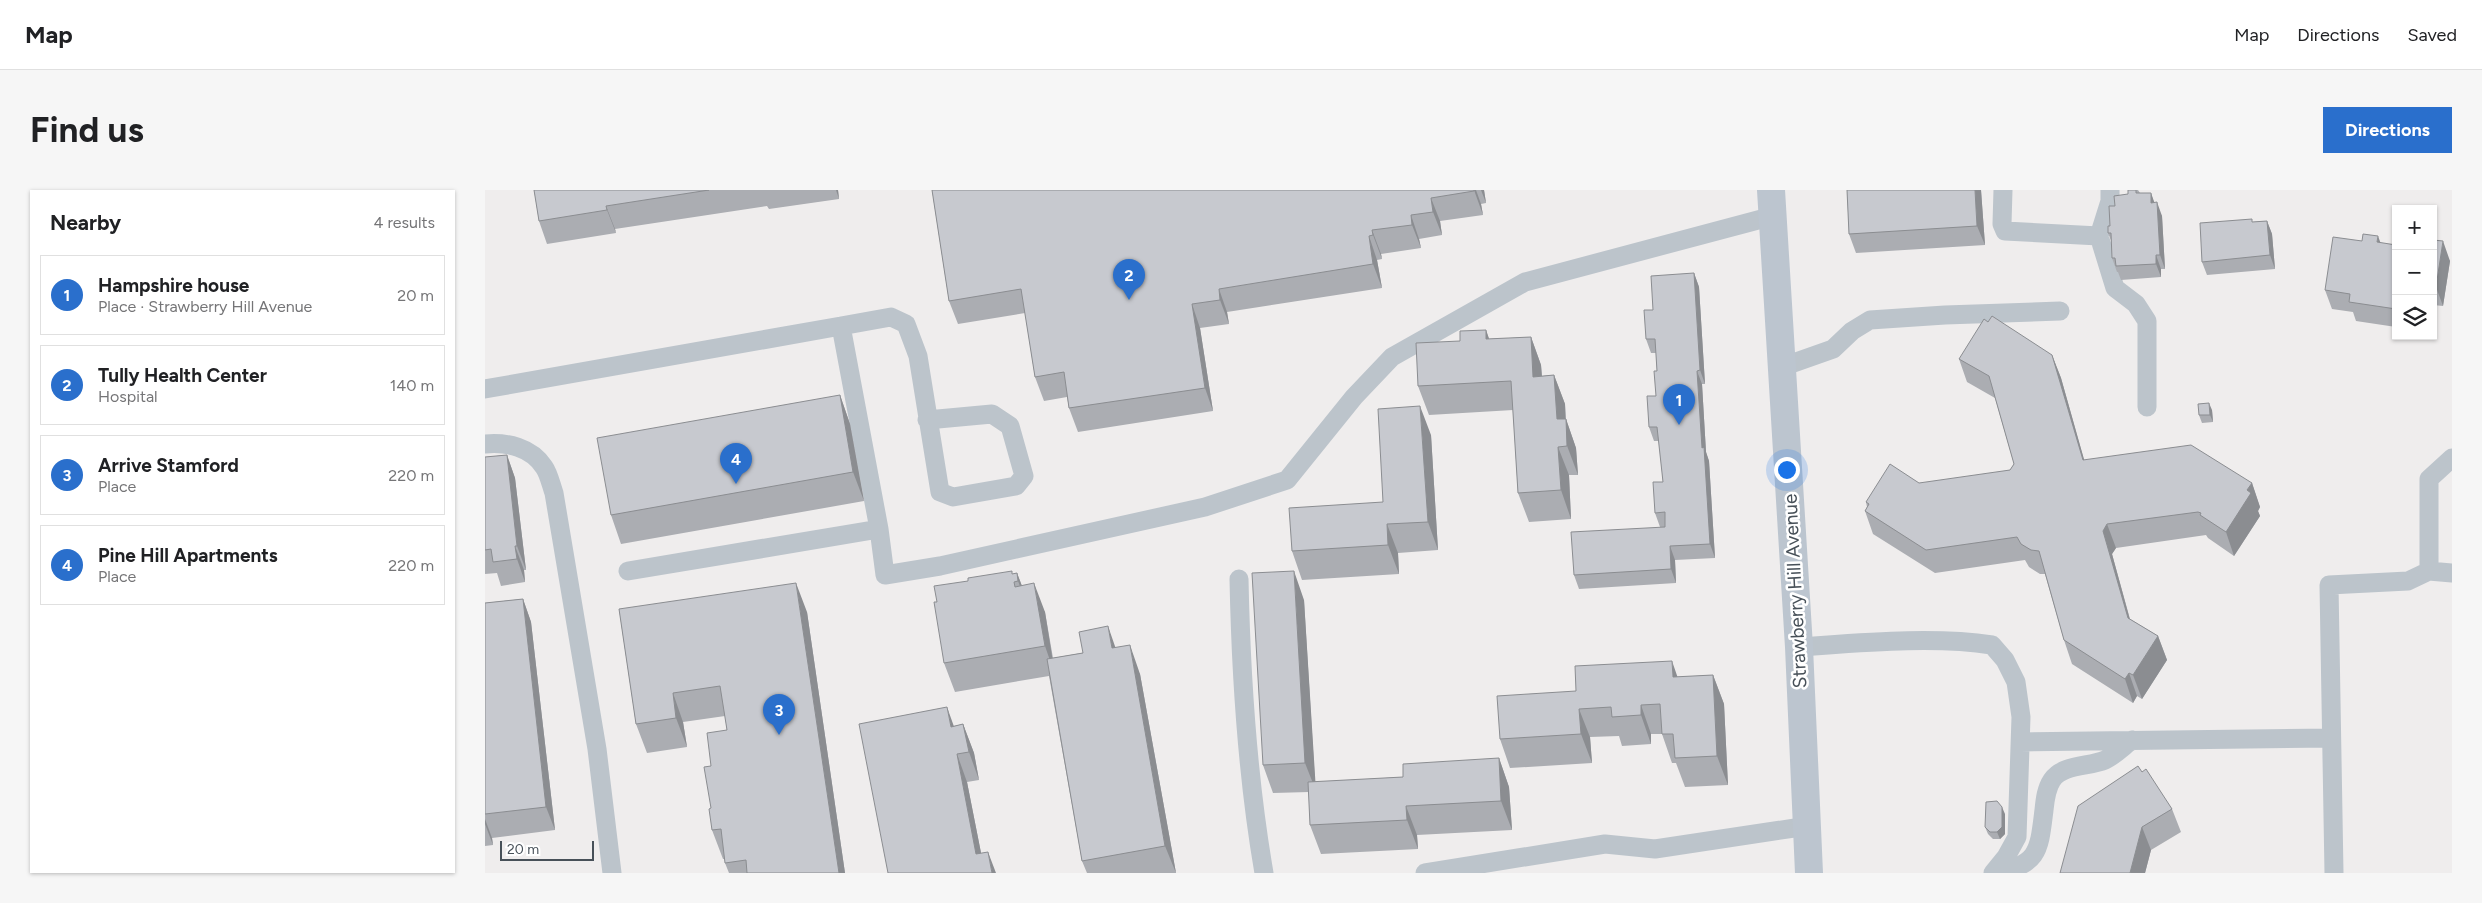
<!DOCTYPE html>
<meta charset="utf-8">
<style>
body{margin:0;font-family:Figtree,sans-serif;background:#f6f6f6;color:#202124}
.controls{position:absolute;right:15px;top:15px;display:grid;overflow:hidden;border-radius:0px;box-shadow:0 1px 4px #0004}
.controls button{width:45px;height:45px;display:grid;place-items:center;padding:0;border:0;border-bottom:1px solid #e0e0e0;background:#fff;color:#202124;font:25px sans-serif}
.scale{position:absolute;left:15px;bottom:12px;width:94px;box-sizing:border-box;padding-left:5px;border:2px solid #475058;border-top:0;font-size:14px;line-height:18px;white-space:nowrap;color:#475058;-webkit-text-stroke:4px #fff;paint-order:stroke}
.you{position:absolute;left:1301px;top:279px;width:18px;height:18px;margin:-12px;border:4px solid #fff;border-radius:50%;background:#1a73e8;box-shadow:0 0 0 8px #1a73e833}
.badge{display:grid;place-items:center;width:32px;height:32px;border-radius:50%;background:#2a6fcc;color:#fff;font-size:16px;font-weight:700}
.pin{position:absolute;translate:-50% -41px;filter:drop-shadow(0 1px 2px #0008)}
.pin::after{content:'';position:absolute;top:26px;width:18px;height:15px;background:inherit;clip-path:polygon(0 0,100% 0,50% 100%)}
.list{margin:0;padding:0;list-style:none}
h2{display:flex;justify-content:space-between;align-items:center;height:65px;margin:0;padding:0 20px;font-size:21px}
h2 small{font-size:16px;font-weight:400;color:#757577}
.list li{display:grid;grid-template-columns:32px 1fr auto;gap:15px;align-items:center;box-sizing:border-box;height:80px;margin:0 10px 10px;padding:0 10px;border:1px solid #e0e0e0;border-radius:0px}
.list b{display:block;font-size:19px;white-space:nowrap}
.list p{margin:0;font-size:16px;white-space:nowrap;color:#757577}
.list em{font-size:16px;font-style:normal;color:#757577}
.icon{flex:none;width:28px;height:28px;fill:none;stroke:currentColor;stroke-width:2;stroke-linecap:round;stroke-linejoin:round}
.map{position:relative;flex:none;width:1967px;height:683px;overflow:hidden;border-radius:0px}
header{display:flex;align-items:center;gap:30px;box-sizing:border-box;height:70px;padding:0 25px;background:#fff;border-bottom:1px solid #e0e0e0}
header strong{font-size:24px}
nav{display:flex;gap:28px;margin-inline-start:auto;font-size:18px}
.intro{display:flex;align-items:center;justify-content:space-between;box-sizing:border-box;height:120px;padding:0 30px}
h1{margin:0;font-size:35px}
.button{padding:12px 22px;border-radius:0px;background:#2a6fcc;color:#fff;font-size:18px;font-weight:700}
main{display:flex;gap:30px;padding:0 30px}
aside{flex:1;background:#fff;border-radius:0px;box-shadow:0 1px 4px #0004}
.map>svg:first-child{display:block}
.lines{fill:none;stroke-linecap:round;stroke-linejoin:round}
.lane{stroke:#bcc4cb;stroke-width:19}
.secondary{stroke:#bcc5cf;stroke-width:28}
.wall{fill:#abadb2}
.shaded-wall{fill:#8b8d91}
.building{fill:#c7c9cf;stroke:#8b8d91}
.labels{text-anchor:middle;dominant-baseline:central;stroke-width:5;stroke-linejoin:round;paint-order:stroke}
.street-label{font-size:19px;fill:#475058;stroke:#fff}
</style>
<header>
<strong>Map</strong>
<nav><a>Map</a><a>Directions</a><a>Saved</a></nav>
</header>
<div class="intro"><h1>Find us</h1><a class="button">Directions</a></div>
<main>
<aside>
<h2>Nearby<small>4 results</small></h2>
<ul class="list">
<li><span class="badge">1</span><div><b>Hampshire house</b><p>Place · Strawberry Hill Avenue</p></div><em>20 m</em></li>
<li><span class="badge">2</span><div><b>Tully Health Center</b><p>Hospital</p></div><em>140 m</em></li>
<li><span class="badge">3</span><div><b>Arrive Stamford</b><p>Place</p></div><em>220 m</em></li>
<li><span class="badge">4</span><div><b>Pine Hill Apartments</b><p>Place</p></div><em>220 m</em></li>
</ul>
</aside>
<div class="map">
<svg width="1967" height="683" viewBox="0 0 1967 683">
<rect width="100%" height="100%" fill="#efeded"/>
<g class="lines">
<path class="lane" d="M 1518,0 L 1517,34 L 1520,41 L 1614,46 L 1630,98 L 1651,114 L 1662,131 L 1662,217
M 1614,46 L 1625,11 L 1625,0
M 356,136 L 406,127 L 421,134 L 433,166 L 455,302 L 468,307 L 531,296 L 539,286 L 525,236 L 507,224 L 442,230
M 1297,177 L 1348,159 L 1367,141 L 1385,130 L 1460,125 L 1575,121
M 0,199 L 356,136 L 394,339
M 0,254 C 22,252 46,257 59,277 C 64,284 66,295 69,303 L 112,559 L 127,683
M 143,381 L 394,339 L 400,385 L 455,376 L 720,317 L 802,290 L 869,207 L 907,167 L 1040,92 L 1288,26
M 1944,381 L 1967,383
M 754,389 C 756,488 762,585 779,683
M 1314,457 C 1374,453 1447,446 1507,455 L 1520,470 L 1531,492 L 1536,527 L 1532,647 L 1521,667 L 1508,683
M 1536,552 L 1846,548
M 940,683 L 1120,654 L 1170,659 L 1323,636
M 1509,683 C 1554,675 1554,661 1559,620 C 1560,610 1561,599 1567,590 C 1578,574 1604,577 1620,570 C 1629,566 1639,556 1647,550
M 1849,683 L 1844,395 L 1923,391 L 1944,381 L 1944,289 L 1967,268"/>
<path class="secondary" d="M 1286,0 L 1314,457 L 1324,683"/>
</g>
<path class="wall" d="M 49,0 L 353,0 L 354,9 L 284,19 L 282,16 L 130,39 L 131,43 L 62,54 L 54,31 Z
M 447,0 L 999,0 L 1001,13 L 996,14 L 998,25 L 955,31 L 957,45 L 934,49 L 936,58 L 896,64 L 897,69 L 892,70 L 897,98 L 742,122 L 744,134 L 715,138 L 728,221 L 593,242 L 584,218 L 582,207 L 559,211 L 550,187 L 540,123 L 473,134 L 464,111 Z
M 1362,0 L 1496,0 L 1500,55 L 1371,63 L 1364,44 Z
M 1643,0 L 1653,0 L 1655,3 L 1666,3 L 1669,13 L 1677,26 L 1680,79 L 1676,79 L 1676,87 L 1636,90 L 1633,82 L 1632,82 L 1627,68 L 1627,53 L 1623,43 L 1630,16 L 1643,4 Z
M 1782,31 L 1787,44 L 1790,79 L 1722,85 L 1717,72 L 1768,32 Z
M 1948,50 L 1965,71 L 1958,116 L 1948,115 Z
M 1895,53 L 1911,55 L 1911,137 L 1871,131 L 1868,122 L 1847,119 L 1840,100 Z
M 1209,83 L 1214,97 L 1220,194 L 1217,194 L 1221,262 L 1224,271 L 1230,368 L 1190,370 L 1191,393 L 1094,399 L 1089,385 L 1180,337 L 1175,337 L 1170,323 L 1178,292 L 1174,251 L 1169,251 L 1164,237 L 1171,206 L 1172,181 L 1171,163 L 1166,163 L 1161,149 L 1168,120 Z
M 1503,132 L 1567,165 L 1576,188 L 1599,270 L 1767,293 L 1775,317 L 1773,321 L 1775,326 L 1749,366 L 1723,348 L 1721,345 L 1631,358 L 1627,364 L 1645,429 L 1673,446 L 1682,470 L 1657,509 L 1652,506 L 1648,513 L 1587,474 L 1579,450 L 1560,384 L 1555,384 L 1544,377 L 1540,370 L 1450,383 L 1388,344 L 1380,321 L 1382,317 L 1381,312 L 1525,280 L 1529,274 L 1510,208 L 1482,192 L 1474,169 Z
M 1001,140 L 1004,149 L 1046,147 L 1056,175 L 1057,186 L 1069,185 L 1080,214 L 1081,229 L 1091,258 L 1093,285 L 1084,285 L 1086,329 L 1044,332 L 1033,303 L 1028,220 L 944,225 L 933,196 L 975,151 Z
M 355,205 L 365,234 L 379,311 L 136,354 L 126,325 Z
M 1727,220 L 1728,232 L 1717,233 L 1714,225 Z
M 946,245 L 953,360 L 913,363 L 914,384 L 817,390 L 807,361 L 898,312 Z
M 22,265 L 30,288 L 41,380 L 39,380 L 40,392 L 16,396 L 12,383 L 0,384 L 0,267 Z
M 532,383 L 537,396 L 560,422 L 568,468 L 630,457 L 655,484 L 691,683 L 602,683 L 597,671 L 564,486 L 470,502 L 459,473 L 528,384 Z
M 38,409 L 46,432 L 70,640 L 7,648 L 8,655 L 0,656 L 0,413 Z
M 819,410 L 830,592 L 918,587 L 1014,568 L 1024,597 L 1027,640 L 932,645 L 933,659 L 836,664 L 825,635 L 824,602 L 788,603 L 778,575 Z
M 134,419 L 322,422 L 360,683 L 244,683 L 240,673 L 240,669 L 238,669 L 227,640 L 226,618 L 242,540 L 240,526 L 198,532 L 202,557 L 162,563 L 151,534 Z
M 1228,485 L 1239,514 L 1243,595 L 1200,597 L 1191,573 L 1187,573 L 1177,544 L 1166,544 L 1166,554 L 1137,556 L 1134,546 L 1105,547 L 1107,573 L 1025,578 L 1015,549 L 1091,501 L 1193,487 Z
M 478,534 L 489,563 L 494,590 L 482,592 L 496,663 L 403,683 L 469,536 Z
M 1657,582 L 1687,619 L 1696,642 L 1666,660 L 1660,683 L 1575,683 Z
M 1520,624 L 1520,644 L 1515,649 L 1508,649 L 1503,644 L 1500,637 Z"/>
<path class="shaded-wall" d="M 351,0 L 353,0 L 354,9 Z
M 989,0 L 991,0 L 996,14 L 998,25 Z
M 996,0 L 999,0 L 1001,13 Z
M 1490,0 L 1496,0 L 1500,55 L 1492,36 Z
M 1666,3 L 1671,17 L 1666,13 Z
M 946,8 L 955,31 L 957,45 L 948,22 Z
M 1672,12 L 1677,26 L 1680,79 L 1675,65 Z
M 121,16 L 130,39 L 131,43 L 122,20 Z
M 926,25 L 934,49 L 936,58 L 927,35 Z
M 1782,31 L 1787,44 L 1790,79 L 1785,65 Z
M 887,40 L 896,64 L 897,69 L 888,45 Z
M 884,46 L 892,70 L 897,98 L 888,74 Z
M 1893,46 L 1900,65 L 1892,52 Z
M 1958,51 L 1965,71 L 1958,116 L 1951,97 Z
M 1671,65 L 1676,79 L 1676,87 L 1671,74 Z
M 1209,83 L 1214,97 L 1220,194 L 1215,180 Z
M 734,99 L 742,122 L 744,134 L 735,110 Z
M 707,114 L 715,138 L 728,221 L 720,198 Z
M 1001,140 L 1011,169 L 1001,149 Z
M 1046,147 L 1056,175 L 1059,216 L 1048,187 Z
M 1567,165 L 1576,188 L 1606,294 L 1598,270 Z
M 1212,181 L 1217,194 L 1221,262 L 1224,271 L 1230,368 L 1225,354 L 1217,258 Z
M 1069,185 L 1080,214 L 1081,245 L 1081,229 L 1091,258 L 1093,285 L 1072,229 Z
M 355,205 L 365,234 L 379,311 L 368,282 Z
M 1724,213 L 1727,220 L 1728,232 L 1725,225 Z
M 935,216 L 946,245 L 953,360 L 943,332 Z
M 1073,257 L 1084,285 L 1086,329 L 1076,300 Z
M 22,265 L 30,288 L 41,380 L 32,356 Z
M 1767,293 L 1775,317 L 1773,321 L 1775,326 L 1749,366 L 1741,342 L 1762,300 Z
M 902,334 L 913,363 L 914,384 L 903,355 Z
M 1622,334 L 1631,358 L 1627,364 L 1651,452 L 1643,428 L 1618,341 Z
M 30,356 L 39,380 L 40,392 L 32,369 Z
M 1185,356 L 1190,370 L 1191,393 L 1186,379 Z
M 809,381 L 819,410 L 831,601 L 820,573 Z
M 532,383 L 543,412 L 544,420 L 533,391 Z
M 311,393 L 322,422 L 360,683 L 354,683 Z
M 549,393 L 560,422 L 570,485 L 560,456 Z
M 38,409 L 46,432 L 70,640 L 61,617 Z
M 623,436 L 633,465 L 627,458 Z
M 1673,446 L 1682,470 L 1657,509 L 1648,485 Z
M 645,455 L 655,484 L 691,683 L 680,656 Z
M 1187,471 L 1197,500 L 1188,487 Z
M 1644,483 L 1652,506 L 1648,513 L 1640,489 Z
M 1228,485 L 1239,514 L 1243,595 L 1232,566 Z
M 188,503 L 198,532 L 202,557 L 191,528 Z
M 1156,515 L 1166,544 L 1166,554 L 1156,525 Z
M 462,517 L 472,545 L 466,537 Z
M 1094,519 L 1105,547 L 1107,573 L 1096,544 Z
M 478,534 L 489,563 L 494,590 L 484,562 Z
M 472,564 L 482,592 L 500,683 L 491,664 Z
M 1014,568 L 1024,597 L 1027,640 L 1016,611 Z
M 921,616 L 932,645 L 933,659 L 922,630 Z
M 1517,617 L 1520,624 L 1520,644 L 1515,649 L 1512,642 Z
M 0,629 L 7,648 L 8,655 L 0,634 Z
M 1657,637 L 1666,660 L 1660,683 L 1645,683 Z
M 503,662 L 511,683 L 507,683 Z"/>
<path class="building" d="M 49,0 L 224,0 L 121,16 L 122,20 L 54,31 Z
M 447,0 L 989,0 L 989,1 L 946,8 L 948,22 L 926,25 L 927,35 L 887,40 L 888,45 L 884,46 L 888,74 L 734,99 L 735,110 L 707,114 L 720,198 L 584,218 L 579,182 L 550,187 L 536,99 L 464,111 Z
M 1362,0 L 1490,0 L 1492,36 L 1364,44 Z
M 1643,0 L 1651,0 L 1651,3 L 1666,3 L 1666,13 L 1672,12 L 1675,65 L 1671,65 L 1671,74 L 1631,76 L 1630,68 L 1627,68 L 1626,43 L 1623,43 L 1623,36 L 1625,36 L 1624,16 L 1630,16 L 1629,6 L 1643,4 Z
M 1767,29 L 1767,32 L 1782,31 L 1785,65 L 1717,72 L 1715,33 Z
M 1878,44 L 1893,46 L 1892,52 L 1911,55 L 1911,119 L 1864,112 L 1865,104 L 1840,100 L 1848,47 L 1877,51 Z
M 1948,50 L 1958,51 L 1951,97 L 1948,97 Z
M 1209,83 L 1215,180 L 1212,181 L 1217,258 L 1219,257 L 1225,354 L 1185,356 L 1186,379 L 1089,385 L 1086,342 L 1180,337 L 1180,322 L 1170,323 L 1168,292 L 1178,292 L 1172,237 L 1164,237 L 1162,206 L 1171,206 L 1169,181 L 1172,181 L 1170,149 L 1161,149 L 1159,120 L 1168,120 L 1166,86 Z
M 1507,126 L 1567,165 L 1598,270 L 1706,255 L 1767,293 L 1762,300 L 1766,303 L 1741,342 L 1715,325 L 1716,323 L 1713,322 L 1622,334 L 1618,341 L 1643,428 L 1673,446 L 1648,485 L 1644,483 L 1640,489 L 1579,450 L 1554,361 L 1546,360 L 1536,354 L 1532,347 L 1441,360 L 1380,321 L 1384,314 L 1381,312 L 1405,274 L 1434,293 L 1525,280 L 1529,274 L 1504,186 L 1474,169 L 1499,129 L 1503,132 Z
M 1001,140 L 1001,149 L 1046,147 L 1048,187 L 1069,185 L 1072,229 L 1081,229 L 1082,256 L 1073,257 L 1076,300 L 1033,303 L 1026,191 L 933,196 L 931,153 L 975,151 L 975,141 Z
M 355,205 L 368,282 L 126,325 L 112,248 Z
M 1724,213 L 1725,225 L 1714,225 L 1713,214 Z
M 935,216 L 943,332 L 902,334 L 903,355 L 807,361 L 804,318 L 898,312 L 893,219 Z
M 22,265 L 32,356 L 30,356 L 32,369 L 8,372 L 6,359 L 0,360 L 0,267 Z
M 527,381 L 527,384 L 532,383 L 533,391 L 529,392 L 530,397 L 549,393 L 560,456 L 459,473 L 449,412 L 452,412 L 449,396 L 483,391 L 483,388 Z
M 809,381 L 820,573 L 778,575 L 767,383 Z
M 311,393 L 354,683 L 262,683 L 261,670 L 240,673 L 236,639 L 227,640 L 224,619 L 226,618 L 219,577 L 226,576 L 222,543 L 242,540 L 235,496 L 188,503 L 191,528 L 151,534 L 134,419 Z
M 38,409 L 61,617 L 0,624 L 0,413 Z
M 623,436 L 627,458 L 645,455 L 680,656 L 597,671 L 562,469 L 598,463 L 594,442 Z
M 1187,471 L 1188,487 L 1228,485 L 1232,566 L 1190,568 L 1188,544 L 1177,544 L 1175,514 L 1156,515 L 1156,525 L 1127,527 L 1126,517 L 1094,519 L 1096,544 L 1015,549 L 1012,506 L 1091,501 L 1090,476 Z
M 462,517 L 466,537 L 478,534 L 484,562 L 472,564 L 491,664 L 503,662 L 507,683 L 403,683 L 374,534 Z
M 1014,568 L 1016,611 L 921,616 L 922,630 L 825,635 L 823,592 L 918,587 L 918,574 Z
M 1653,576 L 1657,582 L 1661,579 L 1687,619 L 1657,637 L 1645,683 L 1575,683 L 1593,616 Z
M 1512,611 L 1517,617 L 1517,637 L 1512,642 L 1505,642 L 1500,637 L 1501,612 Z"/>
<g class="labels">
<g class="street-label">
<text transform="translate(1310 401) rotate(-93)">Strawberry Hill Avenue</text>
</g>
</g>
</svg>
<div class="controls">
<button>+</button>
<button>−</button>
<button><svg class="icon" aria-label="layers" viewBox="0 0 24 24"><path d="M12 4l9 5-9 5-9-5zM3 14l9 5 9-5"/></svg></button>
</div>
<div class="scale">20 m</div>
<div class="you"></div>
<div class="pin badge" style="left:1194px;top:235px">1</div>
<div class="pin badge" style="left:644px;top:110px">2</div>
<div class="pin badge" style="left:294px;top:545px">3</div>
<div class="pin badge" style="left:251px;top:294px">4</div>
</div>
</main>
